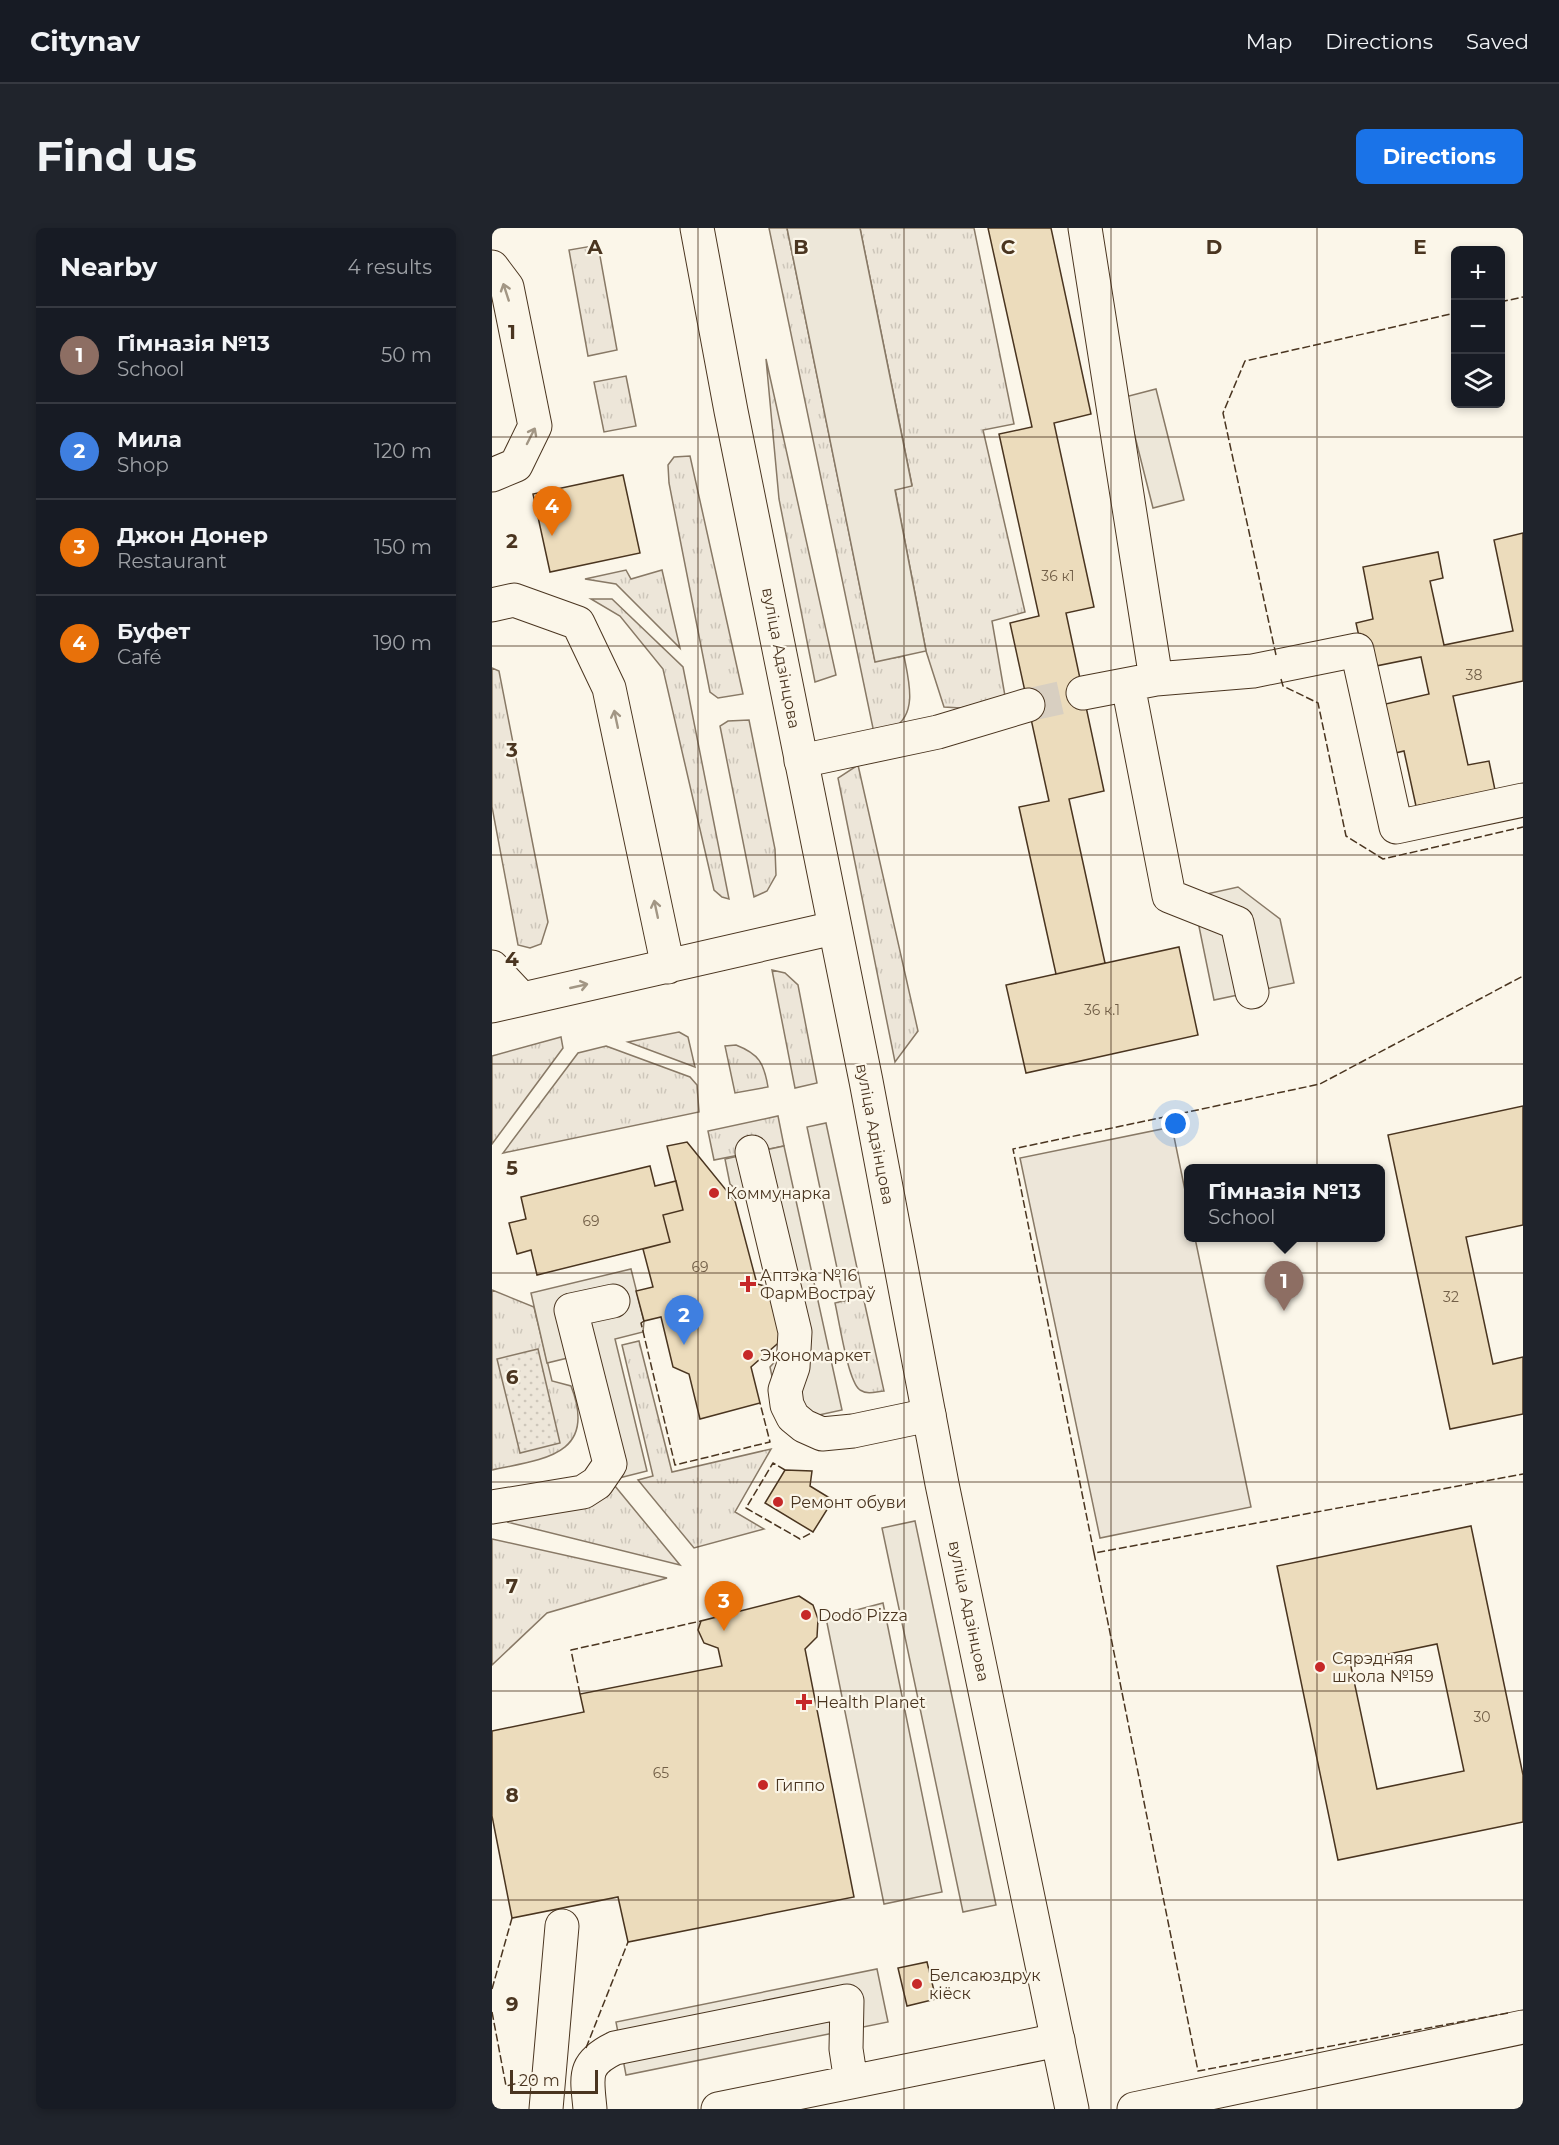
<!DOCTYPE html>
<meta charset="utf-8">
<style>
body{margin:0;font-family:Montserrat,sans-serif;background:#20242c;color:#f1f3f6}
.controls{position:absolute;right:18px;top:18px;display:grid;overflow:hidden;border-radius:9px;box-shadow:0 3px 9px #0003}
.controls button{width:54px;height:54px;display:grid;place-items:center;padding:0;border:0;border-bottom:2px solid #363941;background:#171b24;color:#f1f3f6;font:30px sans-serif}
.scale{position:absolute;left:18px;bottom:15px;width:88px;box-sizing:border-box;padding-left:6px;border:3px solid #4a3520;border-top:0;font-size:16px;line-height:21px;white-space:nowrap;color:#4a3520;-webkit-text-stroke:4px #fbf6e9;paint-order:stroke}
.you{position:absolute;left:684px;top:896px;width:21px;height:21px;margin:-15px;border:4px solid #fff;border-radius:50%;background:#1a73e8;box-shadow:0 0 0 9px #1a73e833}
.badge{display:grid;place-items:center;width:39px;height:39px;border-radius:50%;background:#1a73e8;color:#fff;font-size:20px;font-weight:700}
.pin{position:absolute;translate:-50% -50px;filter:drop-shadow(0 2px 3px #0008)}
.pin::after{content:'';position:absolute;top:32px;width:21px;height:18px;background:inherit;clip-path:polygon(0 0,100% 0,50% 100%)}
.popup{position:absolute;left:692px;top:936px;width:201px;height:78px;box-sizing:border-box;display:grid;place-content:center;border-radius:9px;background:#171b24;filter:drop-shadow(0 2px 4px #0005);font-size:20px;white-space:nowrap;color:#9ea1a6}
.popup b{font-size:22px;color:#f1f3f6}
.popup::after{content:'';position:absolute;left:50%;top:100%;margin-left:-12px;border:12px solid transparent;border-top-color:#171b24}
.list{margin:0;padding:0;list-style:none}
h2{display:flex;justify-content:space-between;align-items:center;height:78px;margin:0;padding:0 24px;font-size:26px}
h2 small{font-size:20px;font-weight:400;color:#9ea1a6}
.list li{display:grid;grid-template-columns:39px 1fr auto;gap:18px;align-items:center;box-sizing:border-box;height:96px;padding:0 24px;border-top:2px solid #363941}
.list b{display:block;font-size:22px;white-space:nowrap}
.list p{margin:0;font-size:20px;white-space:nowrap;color:#9ea1a6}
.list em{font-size:20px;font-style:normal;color:#9ea1a6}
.icon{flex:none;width:33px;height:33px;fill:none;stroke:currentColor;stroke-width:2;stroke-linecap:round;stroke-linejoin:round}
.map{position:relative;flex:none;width:1031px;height:1881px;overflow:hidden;border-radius:9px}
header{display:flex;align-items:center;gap:36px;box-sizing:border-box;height:84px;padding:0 30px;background:#171b24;border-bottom:2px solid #363941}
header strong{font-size:28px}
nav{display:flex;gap:33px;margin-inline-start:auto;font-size:21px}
.intro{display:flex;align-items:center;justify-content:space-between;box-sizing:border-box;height:144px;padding:0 36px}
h1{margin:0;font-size:42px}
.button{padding:15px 27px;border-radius:9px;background:#1a73e8;color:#fff;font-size:21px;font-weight:700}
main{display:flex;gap:36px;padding:0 36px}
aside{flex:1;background:#171b24;border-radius:9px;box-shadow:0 3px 9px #0003}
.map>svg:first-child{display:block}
.grass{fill:url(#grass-tufts);stroke:#887966;stroke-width:1.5}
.park{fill:url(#park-dots);stroke:#887966;stroke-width:1.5}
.pitch{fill:#ede6d9;stroke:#887966;stroke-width:1.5}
.parking{fill:#ede7d9;stroke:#887966;stroke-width:1.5}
.building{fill:#ecdcbc;stroke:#4a3520;stroke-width:1.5;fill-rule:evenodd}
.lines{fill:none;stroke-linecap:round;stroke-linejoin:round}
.minor-tunnel{stroke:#d8cfc1;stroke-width:33;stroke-dasharray:33 16;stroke-linecap:butt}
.minor-casing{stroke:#4a3520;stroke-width:35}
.major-casing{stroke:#4a3520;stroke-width:35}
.minor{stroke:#fbf6e9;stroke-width:33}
.major{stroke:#fbf6e9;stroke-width:33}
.fence{stroke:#4a3520;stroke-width:1.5;stroke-dasharray:8 3;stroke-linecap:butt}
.oneway{stroke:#a29684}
.grid{fill:none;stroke:#4a3520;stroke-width:1.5;stroke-opacity:0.55}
.poi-dot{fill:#c62828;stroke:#fbf6e9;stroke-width:2}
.labels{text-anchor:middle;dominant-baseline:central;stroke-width:4.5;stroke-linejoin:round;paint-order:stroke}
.number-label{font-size:14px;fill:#725f47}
.street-label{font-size:16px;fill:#4a3520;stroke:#fbf6e9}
.poi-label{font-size:16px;fill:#4a3520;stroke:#fbf6e9;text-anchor:start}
.grid-label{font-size:20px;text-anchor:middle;font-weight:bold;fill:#4a3520;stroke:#fbf6e9;stroke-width:4.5;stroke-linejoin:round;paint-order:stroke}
</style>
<header>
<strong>Citynav</strong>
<nav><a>Map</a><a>Directions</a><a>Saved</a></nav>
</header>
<div class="intro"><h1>Find us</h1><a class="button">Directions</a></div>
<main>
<aside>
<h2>Nearby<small>4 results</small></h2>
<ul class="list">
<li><span class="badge" style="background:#8d6e63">1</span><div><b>Гімназія №13</b><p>School</p></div><em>50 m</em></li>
<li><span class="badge" style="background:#3f7fe0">2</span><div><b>Мила</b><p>Shop</p></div><em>120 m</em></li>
<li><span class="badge" style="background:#e8710a">3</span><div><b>Джон Донер</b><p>Restaurant</p></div><em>150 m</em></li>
<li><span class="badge" style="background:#e8710a">4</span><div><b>Буфет</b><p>Café</p></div><em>190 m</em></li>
</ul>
</aside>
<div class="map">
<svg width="1031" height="1881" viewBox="0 0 1031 1881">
<defs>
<pattern id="grass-tufts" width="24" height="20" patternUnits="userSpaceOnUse" patternTransform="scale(1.5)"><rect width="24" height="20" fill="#ede6d9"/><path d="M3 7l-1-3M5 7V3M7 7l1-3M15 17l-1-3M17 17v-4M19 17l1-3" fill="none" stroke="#cdc6ba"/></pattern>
<pattern id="park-dots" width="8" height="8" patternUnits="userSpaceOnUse" patternTransform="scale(1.5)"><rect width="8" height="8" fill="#ede6d9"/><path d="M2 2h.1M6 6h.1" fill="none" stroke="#cdc6ba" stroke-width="1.8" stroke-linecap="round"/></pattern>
</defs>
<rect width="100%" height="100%" fill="#fbf6e9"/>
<path class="grass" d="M 277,0 L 295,0 L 383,433 L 412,428 C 416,450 427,486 401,500 C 396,503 388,503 382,505 Z
M 368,0 L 482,0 L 522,196 L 491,202 L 533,384 L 500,393 L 513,468 L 469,480 L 452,479 L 434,423 L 403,261 L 420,257 Z
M 106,17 L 125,122 L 96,128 L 77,22 Z
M 274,131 L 344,447 L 323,454 L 287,271 Z
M 134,148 L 144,198 L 112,204 L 102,154 Z
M 198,228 L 251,466 L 226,470 L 218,464 L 177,255 L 176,237 L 182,229 Z
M 134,342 L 139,351 L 170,342 L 188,420 L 124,356 L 93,351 Z
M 99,371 L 120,371 L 191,439 L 237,671 L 230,669 L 222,662 L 171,441 L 128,388 Z
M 0,440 L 7,443 L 56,694 L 49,716 L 38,720 L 26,717 L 0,579 Z
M 257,492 L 283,621 L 284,647 L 275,663 L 262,669 L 228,498 L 236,493 Z
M 366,537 L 426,803 L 403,834 L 346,550 Z
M 280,742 L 293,745 L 306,757 L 325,855 L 303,860 Z
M 187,804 L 196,809 L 203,839 L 136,814 Z
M 69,809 L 71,820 L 0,916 L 0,828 Z
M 244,817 C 267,826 272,835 276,859 L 243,865 L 233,818 Z
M 114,818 L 198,849 L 205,857 L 207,884 L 11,925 L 86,825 Z
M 286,888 L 292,918 L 222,932 L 216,903 Z
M 0,1062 L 42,1079 L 60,1153 L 79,1158 C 106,1227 52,1231 0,1242 Z
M 371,1068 L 392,1163 C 383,1164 376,1167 368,1162 C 356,1154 347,1092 343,1075 Z
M 147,1113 L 180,1244 L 279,1221 L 243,1284 L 272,1301 L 202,1320 L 146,1252 L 161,1248 L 130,1117 Z
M 118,1252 L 188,1337 L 15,1294 L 104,1272 Z
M 0,1311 L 175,1350 L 55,1385 L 0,1437 Z"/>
<path class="park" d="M 46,1121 L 68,1215 L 28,1225 L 5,1131 Z"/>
<path class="pitch" d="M 680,899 L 696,977 L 696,1010 L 703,1010 L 759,1279 L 608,1310 L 528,930 Z"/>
<path class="parking" d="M 295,0 L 368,0 L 420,258 L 403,262 L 434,423 L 383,434 Z
M 664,161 L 692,272 L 661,280 L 633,169 Z
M 746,659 L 788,691 L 802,755 L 722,772 L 701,669 Z
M 334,895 L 371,1068 L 352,1073 L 315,899 Z
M 292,918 L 350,1182 L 290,1195 L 278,1139 L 297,1118 L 262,977 L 238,956 L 233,931 Z
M 139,1041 L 152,1093 L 151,1104 L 123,1111 L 155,1243 L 115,1253 L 84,1128 L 55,1135 L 39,1065 Z
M 423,1293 L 504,1677 L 471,1684 L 390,1300 Z
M 391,1375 L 450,1664 L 392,1676 L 334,1390 Z
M 385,1741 L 396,1794 L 134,1847 L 124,1794 Z"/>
<path class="building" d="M 496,0 L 559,0 L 599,186 L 562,195 L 602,379 L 574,385 L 612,563 L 577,571 L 613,735 L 564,746 L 527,579 L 557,573 L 518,395 L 547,388 L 507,206 L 540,199 Z
M 131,247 L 148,325 L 58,344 L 41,266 Z
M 1031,305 L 1031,453 L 961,468 L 976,537 L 997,533 L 1003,562 L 924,578 L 912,523 L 895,527 L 885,478 L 937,466 L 929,429 L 874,440 L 864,395 L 881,391 L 871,339 L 946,324 L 951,350 L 938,353 L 952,417 L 1021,403 L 1002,312 Z
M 687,719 L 706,807 L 534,845 L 514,757 Z
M 1031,878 L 1031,997 L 974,1009 L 1001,1136 L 1031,1129 L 1031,1186 L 958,1201 L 896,907 Z
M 195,914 L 243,973 L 265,1056 L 280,1060 L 292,1110 L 259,1139 L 268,1175 L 208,1191 L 197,1146 L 181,1139 L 169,1089 L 152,1093 L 144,1063 L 161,1059 L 151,1021 L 178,1014 L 171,987 L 191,982 L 175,918 Z
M 158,938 L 163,958 L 184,953 L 191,982 L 171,987 L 178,1014 L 45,1047 L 39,1022 L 25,1026 L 17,995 L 34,991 L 29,969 Z
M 293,1242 L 320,1243 L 318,1258 L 341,1272 L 321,1304 L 273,1275 Z
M 979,1298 L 1031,1547 L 1031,1594 L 846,1632 L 785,1338 ZM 945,1416 L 972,1543 L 885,1561 L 858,1434 Z
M 307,1368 L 321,1377 L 326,1391 L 325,1409 L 313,1421 L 362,1669 L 136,1714 L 126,1669 L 20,1690 L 0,1588 L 0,1503 L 92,1484 L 88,1466 L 230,1438 L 226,1420 L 212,1415 L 206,1402 L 209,1393 Z
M 435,1734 L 444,1771 L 415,1778 L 406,1740 Z"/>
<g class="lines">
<path class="minor-tunnel" d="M 536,477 L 591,465"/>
<defs>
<path id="minor" d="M 593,0 L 664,451
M 0,39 L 15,59 L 43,198 L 24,237 L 0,247
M 0,377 L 22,372 L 86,395 L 117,460 L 176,739
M 636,457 L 677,668 L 745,695 L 760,764
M 591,465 L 664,451 L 761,443 L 865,422 L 904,599 L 1031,572
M 309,533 L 446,504 L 536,477
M 0,739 L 30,771
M 0,778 L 342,700
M 260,924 L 303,1104 L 301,1139 L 293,1162 L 295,1177 L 301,1189 L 312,1198 L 330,1206 L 361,1203 L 437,1187
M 0,1279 L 91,1264 L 105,1255 L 118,1236 L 79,1082 L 121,1073
M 54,1881 L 70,1698
M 98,1881 C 95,1848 90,1836 123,1820 L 355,1773 L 354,1821 L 359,1854
M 226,1881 L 566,1812
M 642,1881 L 1031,1799"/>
<path id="major" d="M 205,0 L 239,183 L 374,853 L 450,1256 L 580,1881"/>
</defs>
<use href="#minor" class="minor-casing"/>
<use href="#major" class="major-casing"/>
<use href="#minor" class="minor"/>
<use href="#major" class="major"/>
<path class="fence" d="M 1008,74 L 1031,69
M 784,427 L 731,185 L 753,133 L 963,85
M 789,451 L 791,458 L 826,475 L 854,608 L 891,631 L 1031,599
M 152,1093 L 149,1095 L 183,1237 L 278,1214 L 268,1175
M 293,1242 L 281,1235 L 254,1280 L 308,1311 L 321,1304
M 602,1325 L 521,921 L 828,856 L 1031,748
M 88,1466 L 79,1422 L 209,1393
M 0,1761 L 20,1690
M 0,1784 L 14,1858 L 43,1851
M 1016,1785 L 706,1843 L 602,1325 L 1031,1246
M 94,1820 L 136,1714"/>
</g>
<defs><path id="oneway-shaft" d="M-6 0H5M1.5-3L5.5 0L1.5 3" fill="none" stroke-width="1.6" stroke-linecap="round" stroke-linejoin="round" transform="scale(1.5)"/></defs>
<g class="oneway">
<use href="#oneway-shaft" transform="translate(14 64) rotate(-108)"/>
<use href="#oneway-shaft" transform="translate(39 208) rotate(-63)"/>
<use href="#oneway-shaft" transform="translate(124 491) rotate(-102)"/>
<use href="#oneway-shaft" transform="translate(164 681) rotate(-102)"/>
<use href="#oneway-shaft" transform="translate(87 758) rotate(-13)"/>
</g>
<path class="grid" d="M 206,0 L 206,1881M 412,0 L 412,1881M 619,0 L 619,1881M 825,0 L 825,1881M 0,209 L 1031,209M 0,418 L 1031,418M 0,627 L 1031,627M 0,836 L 1031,836M 0,1045 L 1031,1045M 0,1254 L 1031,1254M 0,1463 L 1031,1463M 0,1672 L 1031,1672"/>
<g class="poi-dot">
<circle cx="222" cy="965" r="6"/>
<path d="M253 1047h6v6h6v6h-6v6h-6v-6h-6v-6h6z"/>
<circle cx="256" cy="1127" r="6"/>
<circle cx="286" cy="1274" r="6"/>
<circle cx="314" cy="1387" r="6"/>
<circle cx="828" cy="1439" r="6"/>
<path d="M309 1465h6v6h6v6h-6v6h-6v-6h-6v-6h6z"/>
<circle cx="271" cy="1557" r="6"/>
<circle cx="425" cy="1756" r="6"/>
</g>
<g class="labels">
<g class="number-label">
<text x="566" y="348">36 к1</text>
<text x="982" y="447">38</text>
<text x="610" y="782">36 к.1</text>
<text x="99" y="993">69</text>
<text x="208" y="1039">69</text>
<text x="959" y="1069">32</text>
<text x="990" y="1489">30</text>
<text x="169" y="1545">65</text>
</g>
<g class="street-label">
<text transform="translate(289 430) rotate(79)">вуліца Адзінцова</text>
<text transform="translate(383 906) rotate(79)">вуліца Адзінцова</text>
<text transform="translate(477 1383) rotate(78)">вуліца Адзінцова</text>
</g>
<g class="poi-label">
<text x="234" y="965">Коммунарка</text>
<text x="268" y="1047">Аптэка №16<tspan x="268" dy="18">ФармВостраў</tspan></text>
<text x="268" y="1127">Экономаркет</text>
<text x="298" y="1274">Ремонт обуви</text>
<text x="326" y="1387">Dodo Pizza</text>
<text x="840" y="1430">Сярэдняя<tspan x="840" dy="18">школа №159</tspan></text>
<text x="324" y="1474">Health Planet</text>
<text x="283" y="1557">Гиппо</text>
<text x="437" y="1747">Белсаюздрук<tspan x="437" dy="18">кіёск</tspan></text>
</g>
</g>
<g class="grid-label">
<text x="103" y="26">A</text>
<text x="309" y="26">B</text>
<text x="516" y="26">C</text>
<text x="722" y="26">D</text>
<text x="928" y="26">E</text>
<text x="20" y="111">1</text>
<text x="20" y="320">2</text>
<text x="20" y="529">3</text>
<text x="20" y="738">4</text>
<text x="20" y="947">5</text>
<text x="20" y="1156">6</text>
<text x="20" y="1365">7</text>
<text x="20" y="1574">8</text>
<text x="20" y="1783">9</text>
</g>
</svg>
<div class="controls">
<button>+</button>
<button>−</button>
<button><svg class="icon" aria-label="layers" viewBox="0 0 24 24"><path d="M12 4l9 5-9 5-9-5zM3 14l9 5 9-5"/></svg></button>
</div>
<div class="scale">20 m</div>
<div class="you"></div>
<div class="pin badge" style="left:792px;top:1083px;background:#8d6e63">1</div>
<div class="popup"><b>Гімназія №13</b>School</div>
<div class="pin badge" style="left:192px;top:1117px;background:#3f7fe0">2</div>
<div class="pin badge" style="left:232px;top:1403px;background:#e8710a">3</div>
<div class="pin badge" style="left:60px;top:308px;background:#e8710a">4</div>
</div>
</main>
